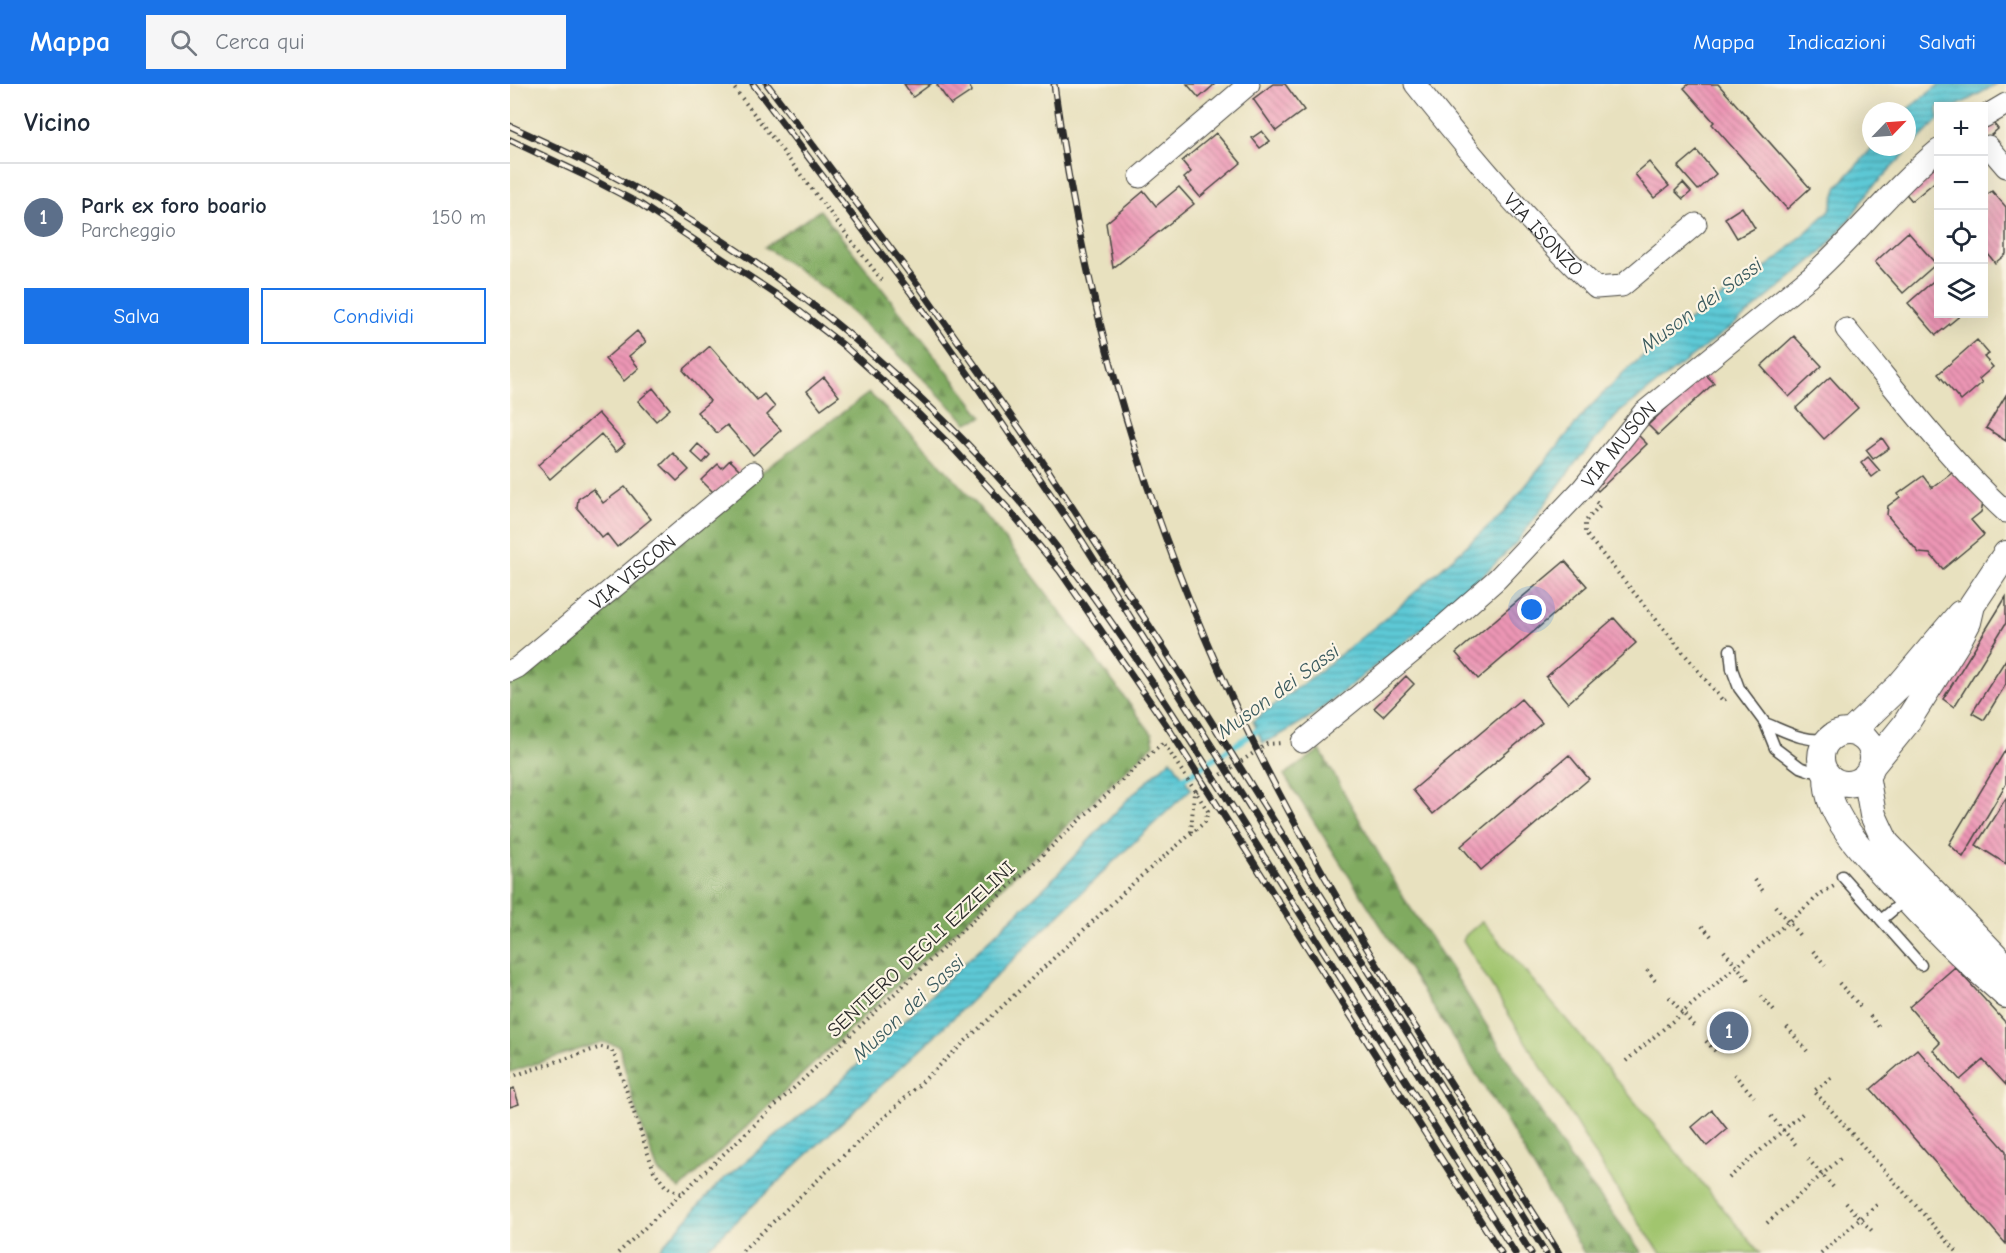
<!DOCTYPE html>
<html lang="it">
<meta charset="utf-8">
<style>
body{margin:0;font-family:"Comic Neue",sans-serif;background:#f6f6f7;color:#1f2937}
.controls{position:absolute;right:18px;top:18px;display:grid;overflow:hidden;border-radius:0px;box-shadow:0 6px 24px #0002}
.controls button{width:54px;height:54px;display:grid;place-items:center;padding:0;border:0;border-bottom:2px solid #e0e1e3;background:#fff;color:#1f2937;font:30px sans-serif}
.compass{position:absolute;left:1352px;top:18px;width:54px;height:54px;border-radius:50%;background:#fff;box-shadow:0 6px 24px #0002;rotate:65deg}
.you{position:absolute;left:1022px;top:526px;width:21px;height:21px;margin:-15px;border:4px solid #fff;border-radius:50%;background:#1a73e8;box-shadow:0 0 0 9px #1a73e833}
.badge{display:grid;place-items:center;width:39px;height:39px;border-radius:50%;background:#1a73e8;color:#fff;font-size:20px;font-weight:700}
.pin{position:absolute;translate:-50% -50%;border:3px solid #fff;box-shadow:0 2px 6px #0006}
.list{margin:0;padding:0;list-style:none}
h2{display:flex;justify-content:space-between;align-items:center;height:78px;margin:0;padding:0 24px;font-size:26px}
h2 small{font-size:20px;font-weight:400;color:#747a83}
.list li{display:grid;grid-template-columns:39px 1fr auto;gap:18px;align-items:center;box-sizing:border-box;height:108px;padding:0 24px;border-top:2px solid #e0e1e3}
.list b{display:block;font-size:22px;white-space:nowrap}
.list p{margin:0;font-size:20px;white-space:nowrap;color:#747a83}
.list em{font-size:20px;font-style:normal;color:#747a83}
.actions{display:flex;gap:12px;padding:18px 24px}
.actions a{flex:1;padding:14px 0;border:2px solid #1a73e8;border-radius:0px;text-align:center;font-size:21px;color:#1a73e8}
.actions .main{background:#1a73e8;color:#fff}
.icon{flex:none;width:33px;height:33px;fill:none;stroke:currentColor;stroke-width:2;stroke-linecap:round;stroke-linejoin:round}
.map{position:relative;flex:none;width:1496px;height:1169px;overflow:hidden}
header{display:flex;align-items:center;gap:36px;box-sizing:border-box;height:84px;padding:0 30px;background:#1a73e8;color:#fff}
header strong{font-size:28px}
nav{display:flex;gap:33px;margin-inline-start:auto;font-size:21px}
.search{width:420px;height:54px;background:#f6f6f7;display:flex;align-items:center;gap:15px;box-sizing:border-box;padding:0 21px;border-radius:0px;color:#747a83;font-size:22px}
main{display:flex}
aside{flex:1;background:#fff}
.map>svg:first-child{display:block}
.grass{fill:#a1c56e;stroke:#66784c;stroke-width:1.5}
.forest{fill:url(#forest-firs);stroke:#566a46;stroke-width:1.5}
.water{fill:url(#water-rules);stroke:#447a80;stroke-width:1.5}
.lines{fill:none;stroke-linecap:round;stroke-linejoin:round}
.stream{stroke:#5dc9d6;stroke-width:6}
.building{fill:url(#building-back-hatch)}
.service-casing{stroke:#474641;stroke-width:13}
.minor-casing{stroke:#474641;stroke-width:23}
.tertiary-casing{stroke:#474641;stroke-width:28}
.path{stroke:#474641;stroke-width:4;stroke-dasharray:1.5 4.5;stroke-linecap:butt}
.service{stroke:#fff;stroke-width:10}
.minor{stroke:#fff;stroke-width:21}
.tertiary{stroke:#fff;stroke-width:26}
.rail-casing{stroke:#2b2b2b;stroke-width:7}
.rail{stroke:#fcf5e5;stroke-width:4.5;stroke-dasharray:14;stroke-linecap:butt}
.labels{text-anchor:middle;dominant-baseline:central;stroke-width:4.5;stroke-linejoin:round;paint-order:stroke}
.street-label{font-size:20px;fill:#2b2b2b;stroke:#fcf5e5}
.water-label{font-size:21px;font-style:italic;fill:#3a5a5e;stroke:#fcf5e5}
</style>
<header>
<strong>Mappa</strong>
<div class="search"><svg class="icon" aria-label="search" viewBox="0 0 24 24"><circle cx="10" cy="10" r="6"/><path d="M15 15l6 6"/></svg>Cerca qui</div>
<nav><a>Mappa</a><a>Indicazioni</a><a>Salvati</a></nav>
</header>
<main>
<aside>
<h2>Vicino<small></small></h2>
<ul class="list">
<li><span class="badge" style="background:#5c6f8a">1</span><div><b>Park ex foro boario</b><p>Parcheggio</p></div><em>150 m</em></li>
</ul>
<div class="actions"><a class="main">Salva</a><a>Condividi</a></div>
</aside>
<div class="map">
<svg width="1496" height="1169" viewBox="0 0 1496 1169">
<defs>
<pattern id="forest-firs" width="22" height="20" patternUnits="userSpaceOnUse" patternTransform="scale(1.5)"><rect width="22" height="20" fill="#80aa61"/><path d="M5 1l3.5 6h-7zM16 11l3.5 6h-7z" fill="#698b50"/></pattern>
<pattern id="water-rules" width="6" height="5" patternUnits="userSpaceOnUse" patternTransform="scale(1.5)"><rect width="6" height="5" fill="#5dc9d6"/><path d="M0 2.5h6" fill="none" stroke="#4da3ae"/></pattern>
<pattern id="building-back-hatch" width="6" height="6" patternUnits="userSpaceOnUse" patternTransform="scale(1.5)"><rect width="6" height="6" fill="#ed96b5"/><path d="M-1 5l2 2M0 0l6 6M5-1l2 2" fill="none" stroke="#c07b93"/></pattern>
</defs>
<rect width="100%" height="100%" fill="#fcf5e5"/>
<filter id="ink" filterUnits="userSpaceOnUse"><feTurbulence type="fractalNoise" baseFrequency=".0167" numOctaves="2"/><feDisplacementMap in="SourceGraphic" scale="12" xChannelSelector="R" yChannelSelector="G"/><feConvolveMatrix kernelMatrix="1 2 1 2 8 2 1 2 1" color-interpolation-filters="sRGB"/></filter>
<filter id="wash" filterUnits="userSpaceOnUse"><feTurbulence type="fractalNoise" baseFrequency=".008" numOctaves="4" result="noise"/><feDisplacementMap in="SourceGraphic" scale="24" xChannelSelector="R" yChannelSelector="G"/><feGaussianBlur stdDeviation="1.35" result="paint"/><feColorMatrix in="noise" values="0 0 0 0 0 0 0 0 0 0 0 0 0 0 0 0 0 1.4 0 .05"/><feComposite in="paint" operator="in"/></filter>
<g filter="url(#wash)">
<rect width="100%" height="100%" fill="#e8e1bf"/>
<path class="grass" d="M 972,837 L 1067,948 L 1250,1169 L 1151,1169 L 1127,1136 L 1091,1080 L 953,856 L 956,851 Z"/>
<path class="forest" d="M 310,126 L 473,333 L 457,339 L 386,268 L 318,207 L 255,163 Z
M 359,309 C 396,344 434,382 467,421 C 529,495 584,574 642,650 L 644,660 L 170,1105 L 148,1087 L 126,1027 L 109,962 L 92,958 L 0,988 L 0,594 L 249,390 Z
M 810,666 L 895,816 L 940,883 L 1060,1075 L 1098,1123 L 1132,1169 L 1074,1169 L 995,1035 L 774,691 Z"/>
<path class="water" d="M 1430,0 L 1487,0 L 1447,22 L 1428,22 L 1428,36 L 1359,107 L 1342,132 L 1313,167 L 1239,229 L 1110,328 L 1067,377 L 1006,459 L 947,517 L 802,632 L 770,651 L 753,659 L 743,637 L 806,590 L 882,529 L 995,427 L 1077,326 L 1114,288 L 1164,246 L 1267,175 L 1320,126 L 1328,102 L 1363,63 L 1397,63 L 1397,27 L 1395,27 Z
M 661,675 L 681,705 L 602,779 L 438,939 L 192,1169 L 146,1169 L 208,1100 L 315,1012 L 538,800 L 618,715 Z"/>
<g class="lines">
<path class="stream" d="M 667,699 L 754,642"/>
</g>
<g id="blocks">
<path class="building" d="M 394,0 L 421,0 L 403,13 Z
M 429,0 L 458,0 L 462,7 L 441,21 L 427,1 Z
M 677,0 L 705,0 L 689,14 Z
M 763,0 L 775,0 L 794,26 L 766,47 L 743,15 Z
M 1179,0 L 1208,0 L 1300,104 L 1277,125 L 1202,40 L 1204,38 L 1174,4 Z
M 1479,34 L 1488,45 L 1474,57 L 1474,39 Z
M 752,47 L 760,57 L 750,64 L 742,54 Z
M 706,49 L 731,79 L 690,113 L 674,94 L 681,88 L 672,77 Z
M 1187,67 L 1206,90 L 1188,106 L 1168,83 Z
M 1428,76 L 1428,95 L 1402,117 L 1393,106 Z
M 1139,78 L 1159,102 L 1144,114 L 1125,90 Z
M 1173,99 L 1181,108 L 1173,115 L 1165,107 Z
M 669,103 L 684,120 L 603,184 L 596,139 L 634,107 L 646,122 Z
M 1474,105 L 1478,110 L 1482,107 L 1496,123 L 1496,170 L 1485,179 L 1474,165 Z
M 1232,123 L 1245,144 L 1227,154 L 1215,134 Z
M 1398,148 L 1426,180 L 1393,209 L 1365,178 Z
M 1428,193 L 1428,230 L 1452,230 L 1426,251 L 1398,219 Z
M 127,247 L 136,258 L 119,272 L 129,284 L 114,297 L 95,275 Z
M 1284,252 L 1312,282 L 1279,313 L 1251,282 Z
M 1467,256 L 1479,270 L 1474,273 L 1483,283 L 1469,295 L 1472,299 L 1451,317 L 1428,290 Z
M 200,262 L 247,316 L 254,310 L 265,323 L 257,331 L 271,346 L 243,371 L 217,341 L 207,349 L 187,328 L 200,317 L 173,286 Z
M 1194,289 L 1204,299 L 1148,351 L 1138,341 Z
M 314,293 L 329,312 L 311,325 L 297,307 Z
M 1320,293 L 1348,324 L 1314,355 L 1286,324 Z
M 143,304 L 160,325 L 146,337 L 128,317 Z
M 1496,311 L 1496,357 L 1476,344 Z
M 88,329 L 115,360 L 106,368 L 91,350 L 40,395 L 28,381 Z
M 1128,351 L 1137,360 L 1088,407 L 1079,398 Z
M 1372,354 L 1379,364 L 1363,375 L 1356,366 Z
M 188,360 L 200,371 L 193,379 L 181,368 Z
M 163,369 L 179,386 L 167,397 L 151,381 Z
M 1358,373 L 1370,387 L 1362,393 L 1351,379 Z
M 220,376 L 230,386 L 205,410 L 191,396 L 208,380 L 212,384 Z
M 1446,386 L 1473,419 L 1471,428 L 1461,436 L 1474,451 L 1433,485 L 1420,470 L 1409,469 L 1377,431 L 1378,422 L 1390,413 L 1388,410 L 1413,392 L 1422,404 Z
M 115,403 L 141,435 L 107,463 L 97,450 L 92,454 L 67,424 L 68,415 L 83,405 L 93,419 Z
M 1055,477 L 1077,502 L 968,595 L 946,569 Z
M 1496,513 L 1496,539 L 1444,623 L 1433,615 Z
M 1104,534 L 1126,559 L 1058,619 L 1036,593 Z
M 1496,575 L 1496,600 L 1474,636 L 1462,629 Z
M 896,592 L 904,600 L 873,632 L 864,624 Z
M 1011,615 L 1032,639 L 923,730 L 903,706 Z
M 1496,665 L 1496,700 L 1453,773 L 1439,760 Z
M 1059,671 L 1079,695 L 971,786 L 951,762 Z
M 1496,714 L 1496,780 L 1466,761 Z
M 1445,883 L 1496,939 L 1496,1001 L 1473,976 L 1450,996 L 1423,966 L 1430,959 L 1399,923 Z
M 1407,965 L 1496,1067 L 1496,1160 L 1361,1005 Z
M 4,1004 L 9,1020 L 0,1023 L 0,1006 Z
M 1202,1026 L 1217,1045 L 1197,1062 L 1182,1043 Z"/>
</g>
</g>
<g filter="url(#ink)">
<use href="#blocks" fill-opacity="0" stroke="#474641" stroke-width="1.5"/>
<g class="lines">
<defs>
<path id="service" d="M 1220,566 L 1222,585 L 1229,604 L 1255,639 L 1265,664 L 1290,683 L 1301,687 L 1314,686
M 1255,639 C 1277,648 1293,658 1318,655
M 1332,792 L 1411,881
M 1371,836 L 1396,815"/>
<g id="minor">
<path id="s1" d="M 905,0 C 961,71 1020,141 1086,204 L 1112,202 L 1186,140"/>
<path d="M 1474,33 L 1496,20"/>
<path d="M 1478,62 L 1496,83"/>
<path d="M 630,93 L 739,0"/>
<path d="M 1336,245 C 1388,308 1436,373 1496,428"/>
<path id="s2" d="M 0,587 L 8,583 L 243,388"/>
<path id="s3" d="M 792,658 L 928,547 L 987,495 L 1072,405 L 1133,329 L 1300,193 C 1345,153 1382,104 1428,66"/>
</g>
<path id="tertiary" d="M 1341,648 L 1390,601 L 1450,530
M1311 674a26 26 0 1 1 52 0a26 26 0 1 1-52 0Z
M 1360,684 L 1395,641 L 1448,557 L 1458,538 L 1462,521 L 1496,470
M 1317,691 C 1317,702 1318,711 1323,722 C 1335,750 1358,773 1378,795 C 1415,836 1454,875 1496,911
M 1356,691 L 1363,731 L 1376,759 L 1496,883"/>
</defs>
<use href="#service" class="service-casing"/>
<use href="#minor" class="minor-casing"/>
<use href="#tertiary" class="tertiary-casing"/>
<path class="path" d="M 221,0 L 374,199
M 1086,418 L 1090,421 L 1075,438 L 1075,449 L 1213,617 L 1218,613
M 681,748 L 684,709 L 757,660 L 772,659
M 1244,796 L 1253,807
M 1265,822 L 1291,853
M 1192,842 L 1201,852
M 1214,867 L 1240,898
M 1303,867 L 1315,881
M 1137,886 L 1147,899
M 1329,899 L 1350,922
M 1251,912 L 1264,927
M 1159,913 L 1184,942
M 1360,932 L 1369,943
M 1277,943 L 1297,967
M 1196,957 L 1207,969
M 1116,977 L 1312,809 L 1324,802
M 1224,990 L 1244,1013
M 0,993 L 91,963 L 101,965 L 105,973 L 144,1087 L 156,1103 L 172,1110
M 1321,994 L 1304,1007 L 1448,1169
M 1261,1032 L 1286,1061
M 1298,1075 L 1325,1105
M 1219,1094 L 1293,1029
M 1336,1119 L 1363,1148
M 1257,1139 L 1332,1073
M 108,1169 L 653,658 L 698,727 L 695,738 L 630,793 L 230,1169
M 1311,1169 L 1370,1118"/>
<use href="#service" class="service"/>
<use href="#minor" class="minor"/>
<use href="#tertiary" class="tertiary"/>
<defs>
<path id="rail" d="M 243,0 L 401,209 L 466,301 L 573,458 L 1021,1169
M 257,0 L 409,202 L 527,369 L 694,626 L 1036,1169
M 544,0 C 577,237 646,469 755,682 C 841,851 948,1009 1049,1169
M 0,42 C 28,55 57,68 84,82 C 175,129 263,186 341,252 C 420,319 499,397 560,481 C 631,576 693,677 757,777 C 839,908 922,1038 1005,1169
M 0,56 L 76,92 L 130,120 L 276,217 L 333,261 L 395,317 L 443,364 L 501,428 L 550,487 L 661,648 L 991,1169"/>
</defs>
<use href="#rail" class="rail-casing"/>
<use href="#rail" class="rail"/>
</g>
</g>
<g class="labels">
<g class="street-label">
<text stroke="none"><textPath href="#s1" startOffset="198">VIA ISONZO</textPath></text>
<text stroke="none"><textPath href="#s3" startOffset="436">VIA MUSON</textPath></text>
<text stroke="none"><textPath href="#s2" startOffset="158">VIA VISCON</textPath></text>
<text transform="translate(411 865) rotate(-43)">SENTIERO DEGLI EZZELINI</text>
</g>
<g class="water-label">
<text transform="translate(1191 221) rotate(-36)">Muson dei Sassi</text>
<text transform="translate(768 607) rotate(-36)">Muson dei Sassi</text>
<text transform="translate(398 924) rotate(-43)">Muson dei Sassi</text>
</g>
</g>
</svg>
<div class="controls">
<button>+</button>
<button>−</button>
<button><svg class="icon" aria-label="locate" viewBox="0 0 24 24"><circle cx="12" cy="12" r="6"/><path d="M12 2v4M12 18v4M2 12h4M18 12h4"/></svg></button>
<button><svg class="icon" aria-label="layers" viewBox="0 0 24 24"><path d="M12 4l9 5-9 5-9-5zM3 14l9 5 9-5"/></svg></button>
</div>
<svg class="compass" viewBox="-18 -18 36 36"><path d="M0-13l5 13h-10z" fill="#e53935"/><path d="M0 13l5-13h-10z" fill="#747a83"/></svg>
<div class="you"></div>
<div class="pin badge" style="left:1219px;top:947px;background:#5c6f8a">1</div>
</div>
</main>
